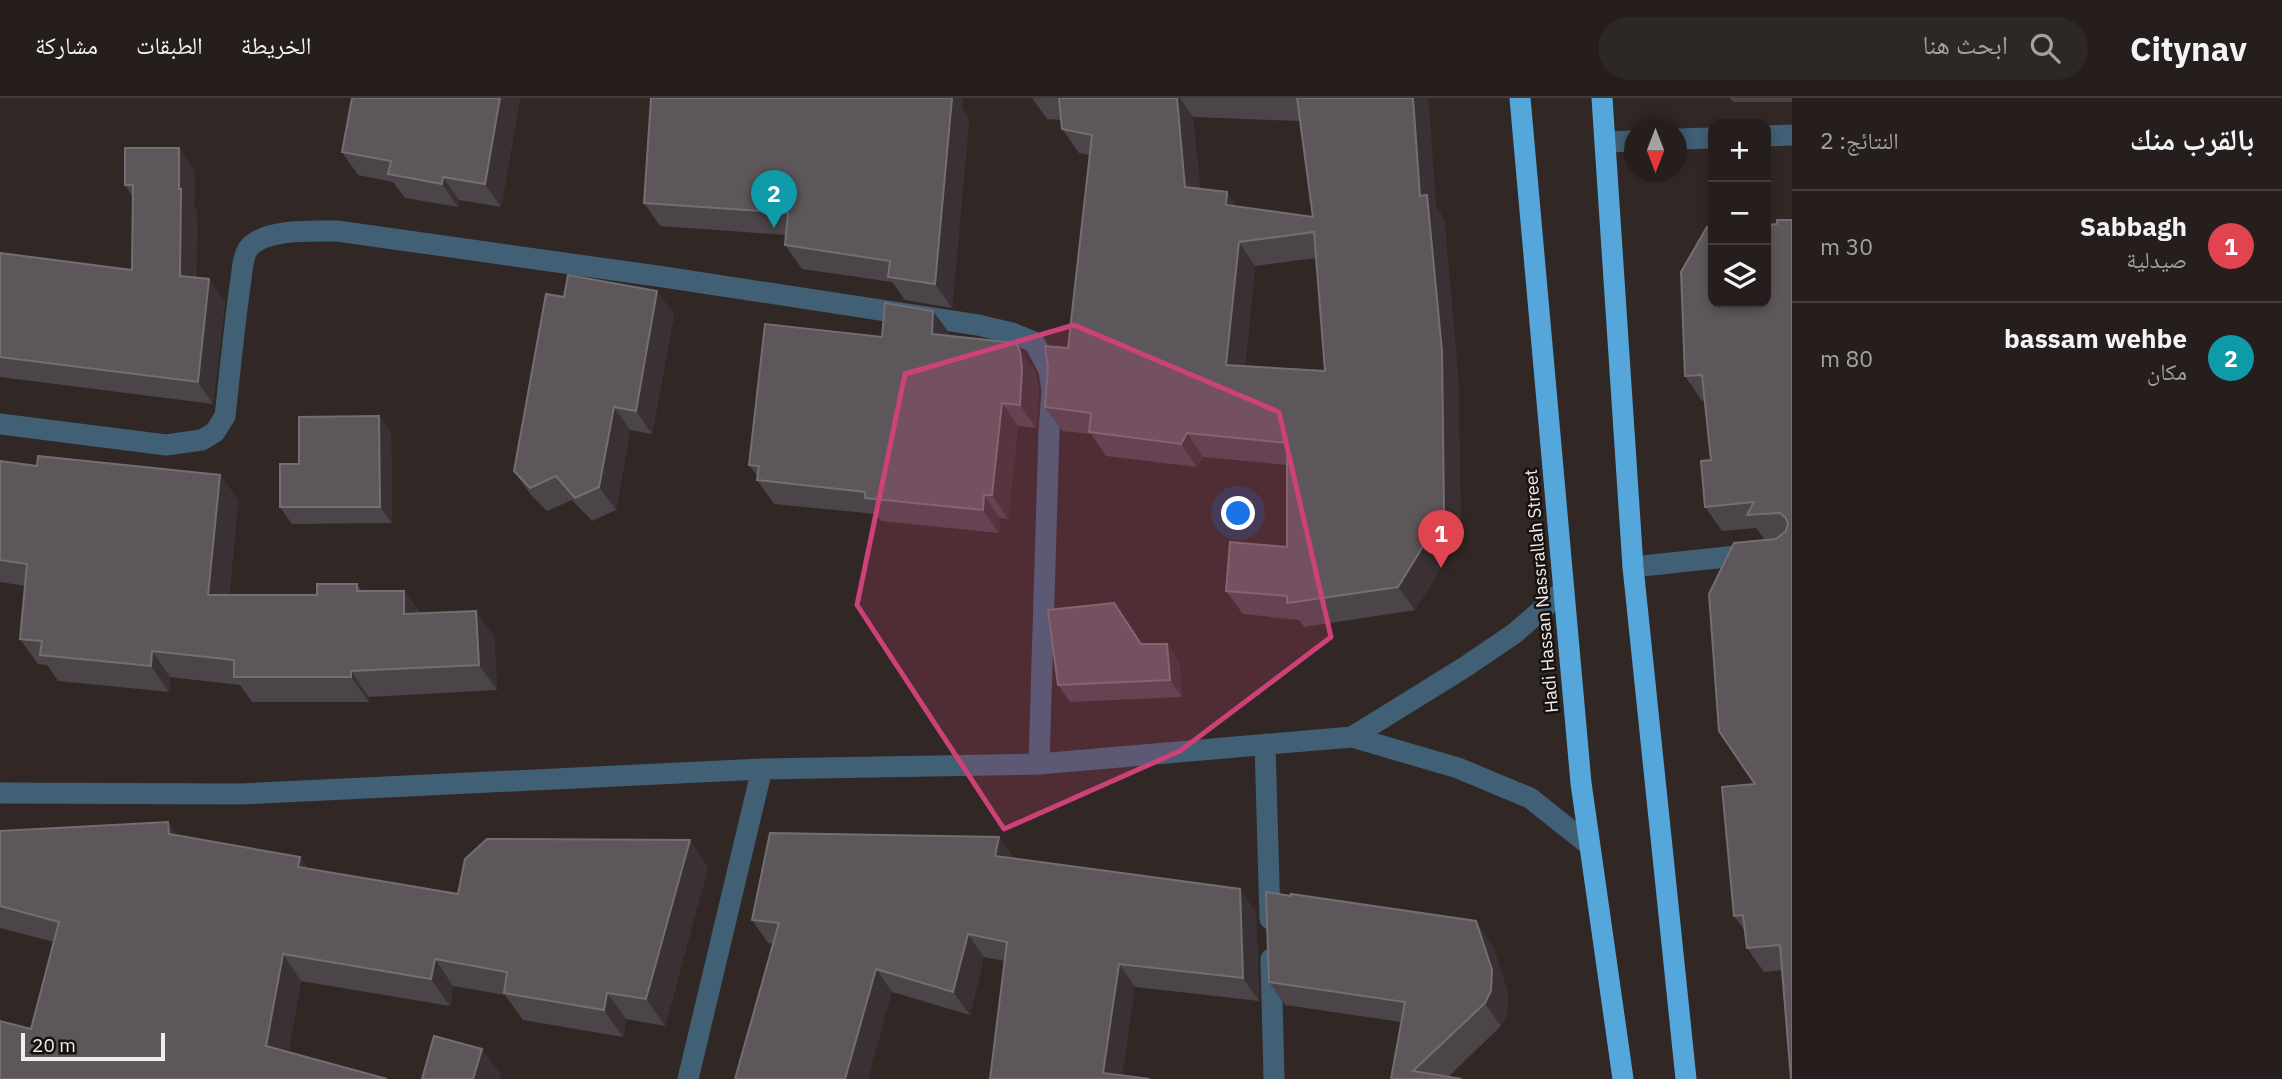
<!DOCTYPE html>
<html lang="ar">
<meta charset="utf-8">
<style>
body{margin:0;font-family:"IBM Plex Sans","Noto Naskh Arabic",sans-serif;background:#2d2725;color:#f1f3f6;direction:rtl}
.controls{position:absolute;right:21px;top:21px;display:grid;overflow:hidden;border-radius:14px;box-shadow:0 4px 10px #0003}
.controls button{width:63px;height:63px;display:grid;place-items:center;padding:0;border:0;border-bottom:2px solid #423c3b;background:#251e1c;color:#f1f3f6;font:35px sans-serif}
.compass{position:absolute;left:1624px;top:21px;width:63px;height:63px;border-radius:50%;background:#251e1c;box-shadow:0 4px 10px #0003;rotate:180deg}
.scale{position:absolute;left:21px;bottom:18px;width:144px;box-sizing:border-box;padding-left:7px;border:4px solid #f3ecea;border-top:0;font-size:19px;line-height:24px;white-space:nowrap;color:#f3ecea;-webkit-text-stroke:5px #161210;paint-order:stroke}
.you{position:absolute;left:1239px;top:416px;width:24px;height:24px;margin:-18px;border:5px solid #fff;border-radius:50%;background:#1a73e8;box-shadow:0 0 0 10px #1a73e833}
.badge{display:grid;place-items:center;width:46px;height:46px;border-radius:50%;background:#f39f85;color:#fff;font-size:23px;font-weight:700}
.pin{position:absolute;translate:-50% -58px;filter:drop-shadow(0 2px 4px #0008)}
.pin::after{content:'';position:absolute;top:37px;width:24px;height:21px;background:inherit;clip-path:polygon(0 0,100% 0,50% 100%)}
.list{margin:0;padding:0;list-style:none}
h2{display:flex;justify-content:space-between;align-items:center;height:91px;margin:0;padding:0 28px;font-size:30px}
h2 small{font-size:23px;font-weight:400;color:#a3a2a3}
.list li{display:grid;grid-template-columns:46px 1fr auto;gap:21px;align-items:center;box-sizing:border-box;height:112px;padding:0 28px;border-top:2px solid #423c3b}
.list b{display:block;font-size:26px;white-space:nowrap}
.list p{margin:0;font-size:23px;white-space:nowrap;color:#a3a2a3}
.list em{font-size:23px;font-style:normal;color:#a3a2a3}
.icon{flex:none;width:38px;height:38px;fill:none;stroke:currentColor;stroke-width:2;stroke-linecap:round;stroke-linejoin:round}
.map{position:relative;flex:none;width:1792px;height:981px;overflow:hidden;direction:ltr}
header{display:flex;align-items:center;gap:42px;box-sizing:border-box;height:98px;padding:0 35px;background:#251e1c;border-bottom:2px solid #423c3b}
header strong{font-size:33px}
nav{display:flex;gap:38px;margin-inline-start:auto;font-size:24px}
.search{width:490px;height:63px;background:#2d2725;display:flex;align-items:center;gap:18px;box-sizing:border-box;padding:0 24px;border-radius:38px;color:#a3a2a3;font-size:26px}
main{display:flex}
aside{flex:1;background:#251e1c}
.map>svg:first-child{display:block}
.lines{fill:none;stroke-linecap:round;stroke-linejoin:round}
.lane{stroke:#415f75;stroke-width:21}
.street{stroke:#415f75;stroke-width:21}
.highway{stroke:#55a7db;stroke-width:21}
.wall{fill:#4b4449;fill-rule:evenodd}
.shaded-wall{fill:#393133}
.building{fill:#5d565a;stroke:#746d71;stroke-width:2;fill-rule:evenodd}
.marked{fill:#cc4278;fill-opacity:0.2;stroke:#cc4278;stroke-width:5;stroke-linejoin:round}
.labels{text-anchor:middle;dominant-baseline:central;stroke-width:5;stroke-linejoin:round;paint-order:stroke}
.street-label{font-size:18px;fill:#f3ecea;stroke:#161210}
</style>
<header>
<strong>Citynav</strong>
<div class="search"><svg class="icon" aria-label="search" viewBox="0 0 24 24"><circle cx="10" cy="10" r="6"/><path d="M15 15l6 6"/></svg>ابحث هنا</div>
<nav><a>الخريطة</a><a>الطبقات</a><a>مشاركة</a></nav>
</header>
<main>
<aside>
<h2>بالقرب منك<small>النتائج: 2</small></h2>
<ul class="list">
<li><span class="badge" style="background:#e0444e">1</span><div><b>Sabbagh</b><p>صيدلية</p></div><em>30 m</em></li>
<li><span class="badge" style="background:#0f9aa8">2</span><div><b>bassam wehbe</b><p>مكان</p></div><em>80 m</em></li>
</ul>
</aside>
<div class="map">
<svg width="1792" height="981" viewBox="0 0 1792 981">
<rect width="100%" height="100%" fill="#312825"/>
<g class="lines">
<path class="lane" d="M 0,326 L 166,347 L 202,342 L 215,334 L 225,318 C 230,274 234,231 240,188 C 242,177 242,160 248,151 C 263,130 314,133 337,133 L 664,179 L 978,227 L 1012,235 L 1034,244 L 1049,272 L 1052,293 L 1049,333 L 1039,666"/>
<path class="street" d="M 1766,38 L 1792,37
M 1676,41 L 1713,40
M 1606,44 L 1634,43
M 1633,469 L 1792,452
M 1352,639 L 1465,569 L 1515,535 L 1564,492
M 1265,646 L 1270,821
M 0,695 L 241,696 L 762,671 L 1039,666 L 1352,639 L 1458,670 L 1530,700 L 1588,746
M 1271,861 L 1274,981
M 688,981 L 762,671"/>
<path class="highway" d="M 1520,0 L 1581,685 L 1623,981
M 1602,0 L 1633,469 L 1686,981"/>
</g>
<path class="wall" d="M 520,0 L 501,109 L 459,102 L 458,109 L 405,100 L 393,84 L 358,77 L 342,54 Z
M 651,0 L 963,0 L 962,10 L 969,20 L 952,210 L 905,202 L 892,184 L 802,171 L 785,147 L 786,137 L 660,128 L 644,105 Z
M 1032,0 L 1428,0 L 1436,109 L 1444,121 L 1458,277 L 1461,438 L 1415,512 L 1304,529 L 1299,522 L 1243,516 L 1226,493 L 1287,449 L 1287,367 L 1203,359 L 1197,369 L 1106,358 L 1091,336 L 1062,333 L 1045,309 L 1068,250 L 1090,57 L 1079,55 L 1062,31 L 1061,22 L 1047,21 ZM 1193,19 L 1300,23 L 1313,119 L 1237,108 L 1200,91 ZM 1316,160 L 1325,273 L 1245,268 L 1255,168 Z
M 1730,0 L 1792,0 L 1792,4 L 1733,4 Z
M 195,73 L 194,109 L 197,113 L 196,180 L 225,203 L 213,306 L 0,279 L 0,155 L 132,172 L 133,99 L 125,87 Z
M 1792,122 L 1782,872 L 1764,874 L 1747,850 L 1745,833 L 1734,818 L 1755,686 L 1765,442 L 1756,430 L 1722,433 L 1705,409 L 1711,362 L 1705,302 L 1702,303 L 1685,278 Z
M 674,216 L 652,336 L 630,332 L 616,412 L 592,423 L 572,402 L 547,413 L 531,397 L 514,373 Z
M 950,236 L 949,238 L 1032,269 L 1036,276 L 1039,293 L 1036,330 L 1018,328 L 1008,421 L 1000,420 L 999,435 L 881,423 L 876,416 L 774,406 L 757,382 L 758,379 L 749,367 L 882,239 Z
M 379,318 L 391,335 L 392,425 L 292,426 L 280,409 Z
M 0,363 L 37,368 L 220,377 L 238,402 L 229,497 L 317,497 L 357,486 L 362,493 L 404,493 L 420,515 L 494,538 L 497,592 L 369,599 L 369,604 L 252,604 L 240,587 L 170,579 L 169,594 L 58,583 L 47,567 L 38,566 L 20,541 L 25,488 L 0,484 Z
M 1141,546 L 1179,563 L 1182,599 L 1070,604 L 1058,587 Z
M 168,724 L 177,737 L 300,759 L 308,771 L 458,796 L 708,769 L 665,928 L 626,921 L 623,939 L 523,922 L 505,897 L 453,888 L 450,908 L 301,883 L 288,955 L 31,931 L 54,844 L 0,830 L 0,733 Z
M 999,739 L 1014,760 L 1256,814 L 1259,903 L 1135,889 L 990,981 L 1005,863 L 984,859 L 970,917 L 892,894 L 773,846 L 768,845 L 752,822 Z
M 1492,846 L 1508,895 L 1507,917 L 1501,928 L 1448,979 L 1391,981 L 1401,924 L 1285,907 L 1269,884 Z"/>
<path class="shaded-wall" d="M 500,0 L 520,0 L 501,109 L 485,86 Z
M 948,0 L 963,0 L 962,10 L 969,20 L 952,210 L 935,186 Z
M 1177,0 L 1180,0 L 1193,19 L 1202,113 L 1185,89 Z
M 1413,0 L 1428,0 L 1436,109 L 1444,121 L 1458,277 L 1461,438 L 1415,512 L 1398,489 L 1420,98 Z
M 179,50 L 195,73 L 194,109 L 197,113 L 195,200 L 180,178 L 179,91 Z
M 443,79 L 459,102 L 458,109 L 442,86 Z
M 1227,94 L 1244,118 L 1226,107 Z
M 1239,144 L 1255,168 L 1243,291 L 1226,267 Z
M 209,181 L 225,203 L 213,306 L 198,284 Z
M 657,193 L 674,216 L 652,336 L 636,313 Z
M 933,213 L 950,236 L 948,260 L 932,236 Z
M 1016,245 L 1036,276 L 1039,293 L 1036,330 L 1020,307 Z
M 1002,305 L 1018,328 L 1008,421 L 992,397 Z
M 614,309 L 630,332 L 616,412 L 599,389 Z
M 379,318 L 391,335 L 392,425 L 380,409 Z
M 1187,335 L 1203,359 L 1197,369 L 1181,346 Z
M 220,377 L 238,402 L 226,522 L 208,497 Z
M 984,397 L 1000,420 L 999,435 L 983,412 Z
M 404,493 L 422,519 L 404,516 Z
M 476,513 L 494,538 L 497,592 L 479,567 Z
M 1167,546 L 1179,563 L 1182,599 L 1170,582 Z
M 152,553 L 170,579 L 169,594 L 151,568 Z
M 351,573 L 369,599 L 369,604 L 351,579 Z
M 168,724 L 187,750 L 169,736 Z
M 999,739 L 1015,762 L 995,758 Z
M 690,742 L 708,769 L 665,928 L 646,901 Z
M 300,759 L 319,786 L 298,769 Z
M 1240,791 L 1256,814 L 1259,903 L 1243,880 Z
M 1476,823 L 1492,846 L 1508,895 L 1507,917 L 1501,928 L 1485,905 Z
M 968,836 L 984,859 L 970,917 L 953,894 Z
M 283,856 L 301,883 L 285,975 L 266,948 Z
M 435,861 L 453,888 L 450,908 L 431,881 Z
M 1119,866 L 1135,889 L 1122,981 L 1103,975 Z
M 876,871 L 892,894 L 868,981 L 845,981 Z
M 607,895 L 626,921 L 623,939 L 604,912 Z
M 482,951 L 501,977 L 500,981 L 473,981 Z"/>
<path class="building" d="M 352,0 L 500,0 L 485,86 L 443,79 L 442,86 L 388,76 L 391,63 L 342,54 Z
M 651,0 L 952,0 L 935,186 L 888,179 L 890,163 L 785,147 L 788,115 L 644,105 Z
M 1059,0 L 1177,0 L 1185,89 L 1227,94 L 1226,107 L 1313,119 L 1297,0 L 1413,0 L 1420,98 L 1427,97 L 1442,253 L 1444,414 L 1398,489 L 1287,505 L 1287,498 L 1226,493 L 1230,444 L 1287,449 L 1287,345 L 1187,335 L 1181,346 L 1089,334 L 1091,315 L 1045,309 L 1048,270 L 1045,248 L 1068,250 L 1092,37 L 1062,31 ZM 1314,134 L 1325,273 L 1226,267 L 1239,144 Z
M 125,50 L 179,50 L 179,91 L 181,91 L 180,178 L 209,181 L 198,284 L 0,259 L 0,155 L 132,172 L 133,87 L 125,87 Z
M 1777,122 L 1792,122 L 1792,981 L 1791,981 L 1780,847 L 1747,850 L 1743,817 L 1734,818 L 1722,689 L 1755,686 L 1719,633 L 1709,496 L 1734,445 L 1776,441 L 1786,433 L 1788,425 L 1785,419 L 1780,415 L 1747,417 L 1754,404 L 1705,409 L 1701,363 L 1711,362 L 1702,277 L 1685,278 L 1681,174 L 1707,129 L 1713,129 L 1713,205 L 1766,205 L 1766,127 L 1777,126 Z
M 568,177 L 657,193 L 636,313 L 614,309 L 599,389 L 575,400 L 556,378 L 530,390 L 514,373 L 546,196 L 564,199 Z
M 885,205 L 933,213 L 932,236 L 1016,245 L 1020,253 L 1022,270 L 1020,307 L 1002,305 L 992,397 L 984,397 L 983,412 L 865,400 L 865,394 L 757,382 L 759,368 L 749,367 L 765,226 L 882,239 Z
M 379,318 L 380,409 L 280,409 L 280,366 L 299,366 L 299,319 Z
M 38,358 L 220,377 L 208,497 L 317,497 L 317,486 L 357,486 L 357,493 L 404,493 L 404,516 L 476,513 L 479,567 L 351,573 L 351,579 L 234,579 L 234,562 L 152,553 L 151,568 L 40,557 L 42,543 L 20,541 L 27,466 L 0,462 L 0,363 L 37,368 Z
M 1114,505 L 1141,546 L 1167,546 L 1170,582 L 1058,587 L 1048,512 Z
M 168,724 L 169,736 L 300,759 L 298,769 L 458,796 L 465,761 L 487,741 L 690,742 L 646,901 L 607,895 L 604,912 L 504,895 L 507,874 L 435,861 L 431,881 L 283,856 L 266,948 L 387,981 L 0,981 L 0,923 L 31,931 L 59,824 L 0,808 L 0,733 Z
M 770,735 L 999,739 L 995,758 L 1240,791 L 1243,880 L 1119,866 L 1103,975 L 1150,981 L 990,981 L 1007,844 L 968,836 L 953,894 L 876,871 L 845,981 L 735,981 L 779,825 L 752,822 Z
M 1266,794 L 1291,798 L 1291,796 L 1476,823 L 1492,872 L 1491,893 L 1485,905 L 1413,973 L 1462,981 L 1391,981 L 1405,904 L 1269,884 Z
M 434,938 L 482,951 L 473,981 L 422,981 Z"/>
<path class="marked" d="M 1074,227 L 1279,314 L 1331,539 L 1180,653 L 1004,731 L 857,507 L 905,276 Z"/>
<g class="labels">
<g class="street-label">
<text transform="translate(1541 493) rotate(-95)">Hadi Hassan Nassrallah Street</text>
</g>
</g>
</svg>
<div class="controls">
<button>+</button>
<button>−</button>
<button><svg class="icon" aria-label="layers" viewBox="0 0 24 24"><path d="M12 4l9 5-9 5-9-5zM3 14l9 5 9-5"/></svg></button>
</div>
<svg class="compass" viewBox="-18 -18 36 36"><path d="M0-13l5 13h-10z" fill="#e53935"/><path d="M0 13l5-13h-10z" fill="#a3a2a3"/></svg>
<div class="scale">20 m</div>
<div class="you"></div>
<div class="pin badge" style="left:1441px;top:470px;background:#e0444e">1</div>
<div class="pin badge" style="left:774px;top:130px;background:#0f9aa8">2</div>
</div>
</main>
